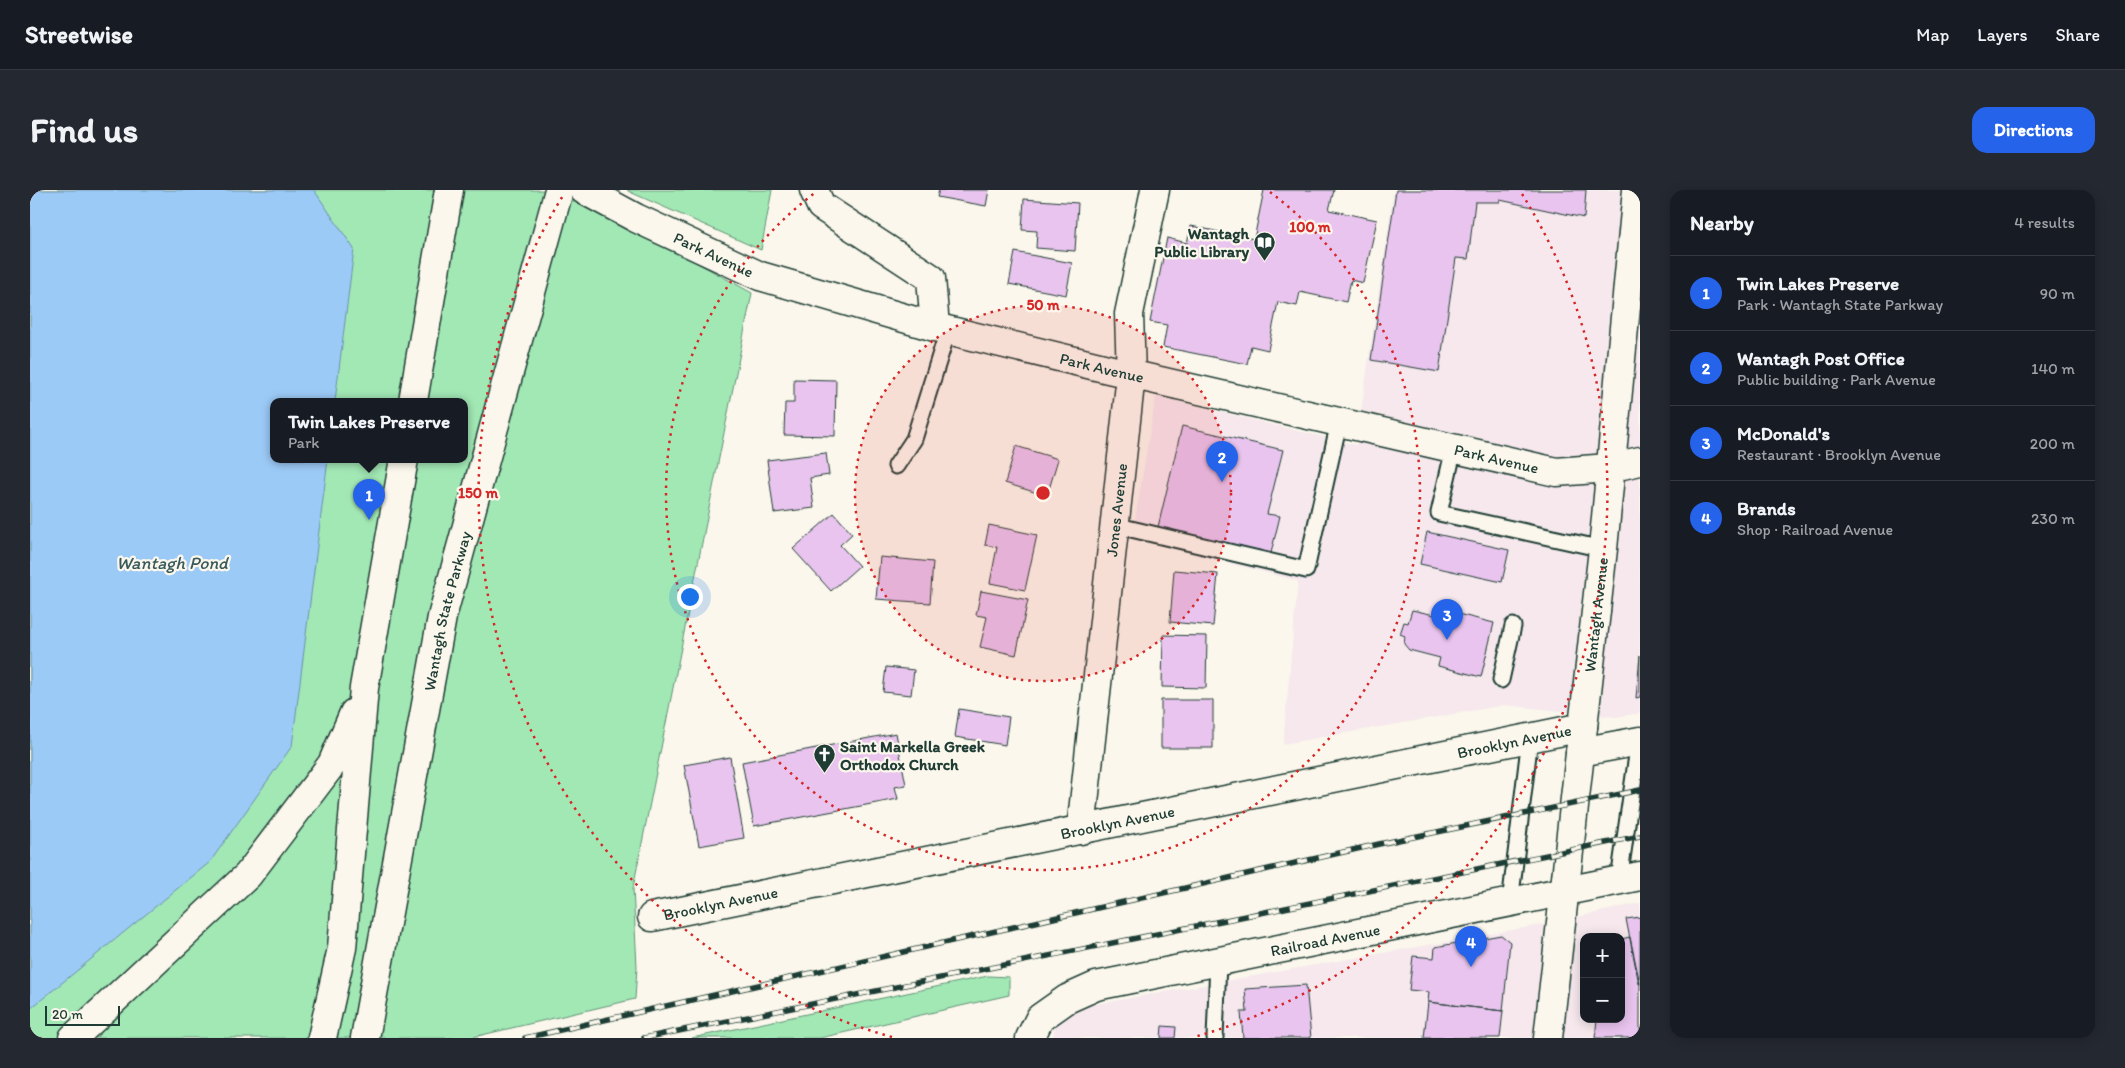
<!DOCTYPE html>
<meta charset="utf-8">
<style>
body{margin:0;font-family:Itim,sans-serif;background:#242831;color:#f1f3f6}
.controls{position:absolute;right:15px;bottom:15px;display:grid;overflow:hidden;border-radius:10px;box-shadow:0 2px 12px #0003}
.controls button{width:45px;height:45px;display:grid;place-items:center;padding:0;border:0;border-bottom:1px solid #363941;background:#171b24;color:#f1f3f6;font:25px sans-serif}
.scale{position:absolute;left:15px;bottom:12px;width:75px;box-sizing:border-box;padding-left:5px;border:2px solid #1f3d34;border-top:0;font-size:14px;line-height:18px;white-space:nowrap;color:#1f3d34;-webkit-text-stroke:4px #fbf7ec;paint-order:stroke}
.you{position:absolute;left:659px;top:406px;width:18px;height:18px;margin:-12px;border:4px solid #fff;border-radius:50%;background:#1a73e8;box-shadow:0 0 0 8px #1a73e833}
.badge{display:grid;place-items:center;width:32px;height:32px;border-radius:50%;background:#2563eb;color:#fff;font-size:16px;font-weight:700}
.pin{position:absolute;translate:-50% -41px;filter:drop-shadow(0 1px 2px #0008)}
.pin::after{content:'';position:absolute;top:26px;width:18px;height:15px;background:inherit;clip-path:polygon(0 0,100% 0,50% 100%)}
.popup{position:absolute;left:240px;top:208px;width:198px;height:65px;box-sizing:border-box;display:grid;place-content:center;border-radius:10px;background:#171b24;filter:drop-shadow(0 1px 4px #0005);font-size:16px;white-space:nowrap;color:#9ea1a6}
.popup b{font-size:19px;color:#f1f3f6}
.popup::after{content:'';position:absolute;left:50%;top:100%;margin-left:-10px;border:10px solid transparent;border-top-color:#171b24}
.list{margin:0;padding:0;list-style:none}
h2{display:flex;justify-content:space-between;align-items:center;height:65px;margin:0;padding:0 20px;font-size:21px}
h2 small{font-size:16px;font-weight:400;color:#9ea1a6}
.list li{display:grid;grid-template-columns:32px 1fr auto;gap:15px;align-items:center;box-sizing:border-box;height:75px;padding:0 20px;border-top:1px solid #363941}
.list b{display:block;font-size:19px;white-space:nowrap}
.list p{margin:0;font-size:16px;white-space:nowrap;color:#9ea1a6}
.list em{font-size:16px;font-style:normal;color:#9ea1a6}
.map{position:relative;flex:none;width:1610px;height:848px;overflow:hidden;border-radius:15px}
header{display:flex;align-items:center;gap:30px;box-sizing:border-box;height:70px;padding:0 25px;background:#171b24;border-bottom:1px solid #363941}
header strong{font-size:24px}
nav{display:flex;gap:28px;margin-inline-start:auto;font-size:18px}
.intro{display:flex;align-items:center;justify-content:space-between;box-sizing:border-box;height:120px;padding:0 30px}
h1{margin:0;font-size:35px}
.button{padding:12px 22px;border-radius:15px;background:#2563eb;color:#fff;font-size:18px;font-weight:700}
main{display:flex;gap:30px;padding:0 30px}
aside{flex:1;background:#171b24;border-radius:15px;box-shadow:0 2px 12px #0003}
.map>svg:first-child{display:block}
.built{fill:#f6e8ed;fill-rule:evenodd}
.green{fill:#a2e8b5;stroke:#609274;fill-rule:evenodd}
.water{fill:#9ccaf7;stroke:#6a92a9}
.building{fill:#e9c4ee;stroke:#1f3d34}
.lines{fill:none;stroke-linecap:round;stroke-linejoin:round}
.service-casing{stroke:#1f3d34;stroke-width:19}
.minor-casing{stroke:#1f3d34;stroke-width:31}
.tertiary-casing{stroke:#1f3d34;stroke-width:31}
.secondary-casing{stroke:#1f3d34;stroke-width:31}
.motorway-casing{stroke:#1f3d34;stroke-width:31}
.service{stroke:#fbf7ec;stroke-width:15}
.minor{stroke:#fbf7ec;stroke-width:28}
.tertiary{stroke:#fbf7ec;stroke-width:28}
.secondary{stroke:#fbf7ec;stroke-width:28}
.motorway{stroke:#fbf7ec;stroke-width:28}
.rail-casing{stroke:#1f3d34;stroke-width:5.5}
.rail{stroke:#fbf7ec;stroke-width:4;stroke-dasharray:11;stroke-linecap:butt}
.ring{fill:none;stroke:#d62828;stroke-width:2.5;stroke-dasharray:2.5 5}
.labels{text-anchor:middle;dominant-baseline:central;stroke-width:4.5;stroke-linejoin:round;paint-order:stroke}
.poi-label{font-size:16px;font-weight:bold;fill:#1f3d34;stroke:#fbf7ec;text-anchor:end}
.street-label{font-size:16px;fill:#1f3d34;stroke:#fbf7ec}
.water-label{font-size:18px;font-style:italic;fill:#38595b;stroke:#fbf7ec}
.centre{fill:#d62828;stroke:#fbf7ec;stroke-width:2.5}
.ring-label{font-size:15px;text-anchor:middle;font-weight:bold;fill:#d62828;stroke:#fbf7ec;stroke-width:4.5;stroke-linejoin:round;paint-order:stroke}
</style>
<header>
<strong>Streetwise</strong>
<nav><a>Map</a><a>Layers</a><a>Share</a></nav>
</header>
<div class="intro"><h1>Find us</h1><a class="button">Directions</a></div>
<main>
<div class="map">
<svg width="1610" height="848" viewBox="0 0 1610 848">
<rect width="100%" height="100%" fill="#fbf7ec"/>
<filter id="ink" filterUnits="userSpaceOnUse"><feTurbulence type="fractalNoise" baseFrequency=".02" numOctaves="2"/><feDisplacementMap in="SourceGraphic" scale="10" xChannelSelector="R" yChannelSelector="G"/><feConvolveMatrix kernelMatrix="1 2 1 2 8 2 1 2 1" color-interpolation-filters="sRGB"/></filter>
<g filter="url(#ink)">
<path class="built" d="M 1364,0 L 1610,0 L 1610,523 L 1586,527 L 1475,515 L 1253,554 L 1268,391 L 1102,348 L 1126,206 L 1326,255 Z
M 1610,713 L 1610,848 L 1023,848 L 1028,821 L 1516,734 ZM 1554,747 L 1591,747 L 1591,829 L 1554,829 Z"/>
<path class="green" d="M 0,0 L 535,0 L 722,103 L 603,698 L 607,777 L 605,809 L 439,848 L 0,848 ZM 244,211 L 434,211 L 434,269 L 244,269 Z
M 597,0 L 742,0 L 731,60 L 600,2 Z
M 958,786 L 979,787 L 979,805 L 790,848 L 662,848 Z"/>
<path class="water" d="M 0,0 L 284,0 L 324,59 L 305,211 L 244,211 L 244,269 L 298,269 L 262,556 L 180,672 L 0,819 Z"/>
<path class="building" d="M 909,0 L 959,0 L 956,16 L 907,7 Z
M 1234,0 L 1304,0 L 1299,20 L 1347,30 L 1333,93 L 1321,90 L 1316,112 L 1270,102 L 1267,116 L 1248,112 L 1238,160 L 1221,156 L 1217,174 L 1133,157 L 1137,135 L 1120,132 L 1137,48 L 1157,53 L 1161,36 L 1224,49 Z
M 1366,0 L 1556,0 L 1554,28 L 1470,10 L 1470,12 L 1445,12 L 1438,69 L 1426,68 L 1409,182 L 1341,170 Z
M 994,9 L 1048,13 L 1045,61 L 1006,58 L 1007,41 L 992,40 Z
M 985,62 L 1042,73 L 1036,105 L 979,94 Z
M 764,189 L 806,190 L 805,246 L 754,245 L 755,213 L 764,213 Z
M 1152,236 L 1253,260 L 1237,324 L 1250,326 L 1241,363 L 1128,337 Z
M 986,256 L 1028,269 L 1017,306 L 975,293 Z
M 796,263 L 799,285 L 780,288 L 784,318 L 744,323 L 737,270 Z
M 804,323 L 822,344 L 810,355 L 829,376 L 801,401 L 763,359 Z
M 959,335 L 1007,345 L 995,400 L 960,393 L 967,357 L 955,355 Z
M 1397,342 L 1479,360 L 1472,392 L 1390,374 Z
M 850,367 L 903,372 L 900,413 L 846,409 Z
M 1144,380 L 1188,384 L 1183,436 L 1140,432 Z
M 951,401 L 998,410 L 986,465 L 950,457 L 957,427 L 946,425 Z
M 1382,420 L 1423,429 L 1424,423 L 1464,433 L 1451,487 L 1408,476 L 1410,468 L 1379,460 L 1374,454 L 1375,446 L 1370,444 L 1374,432 L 1378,433 Z
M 1133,445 L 1177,446 L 1176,498 L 1132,497 Z
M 1610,465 L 1610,507 L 1606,508 Z
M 856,477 L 884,480 L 881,505 L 853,502 Z
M 1131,510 L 1183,510 L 1183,558 L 1131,558 Z
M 929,519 L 979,527 L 975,555 L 925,547 Z
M 866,543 L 876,595 L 865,597 L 868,609 L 724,636 L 712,572 Z
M 700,567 L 714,648 L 669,656 L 654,575 Z
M 1610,727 L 1610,794 L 1609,794 L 1596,729 Z
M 1471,745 L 1480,752 L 1473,821 L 1398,812 L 1399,802 L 1379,800 L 1383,766 L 1404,768 L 1405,757 Z
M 1600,747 L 1610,794 L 1610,848 L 1565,848 L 1567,829 L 1591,829 L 1591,749 Z
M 1276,795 L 1281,848 L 1213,848 L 1211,822 L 1217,822 L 1215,799 Z
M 1398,812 L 1473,821 L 1470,848 L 1394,848 Z
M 1132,836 L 1146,837 L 1145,848 L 1131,848 Z"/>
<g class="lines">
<defs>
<path id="service" d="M 1424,258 L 1409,323 L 1573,359
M 866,276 L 884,249 L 918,140
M 1084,335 L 1276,380 L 1309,232
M 1471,490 L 1483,436
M 1589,690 L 1609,551
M 1480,713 L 1500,548
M 1185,848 L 1188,772"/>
<g id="minor">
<path d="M 784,0 L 791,16 L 901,88 L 905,137"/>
<path d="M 1550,562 L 1610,551"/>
<path id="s1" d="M 1051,640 L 1101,185 L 1099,124 L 1125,0"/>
<path id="s2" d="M 622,727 L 1553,537"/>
<path id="s3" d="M 1000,848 L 1010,828 L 1037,809 L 1066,796 L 1610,686"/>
</g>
<g id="tertiary">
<path id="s4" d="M 554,0 L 606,28 L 730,86 L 905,137 L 1078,179 L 1526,282 L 1579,278 L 1610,271"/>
</g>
<g id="secondary">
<path id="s5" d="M 1518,848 L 1573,359 L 1607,0"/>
</g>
<g id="motorway">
<path d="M 383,211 L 419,0"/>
<path d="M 43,848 L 218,685 L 302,574 L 324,523"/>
<path d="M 292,848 L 312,758 L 334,498 L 374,269"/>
<path id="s6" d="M 335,848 L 412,427 L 529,0"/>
</g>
</defs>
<use href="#service" class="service-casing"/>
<use href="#minor" class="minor-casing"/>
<use href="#tertiary" class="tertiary-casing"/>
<use href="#secondary" class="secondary-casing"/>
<use href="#motorway" class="motorway-casing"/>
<use href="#service" class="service"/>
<use href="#minor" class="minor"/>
<use href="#tertiary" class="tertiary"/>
<use href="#secondary" class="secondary"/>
<use href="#motorway" class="motorway"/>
<defs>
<path id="rail" d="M 495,848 L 1349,654 L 1610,600
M 614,848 L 1610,646"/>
</defs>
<use href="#rail" class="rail-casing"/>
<use href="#rail" class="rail"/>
</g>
</g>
<circle cx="1013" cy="303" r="188" fill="#d62828" fill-opacity=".12"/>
<g class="ring">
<circle cx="1013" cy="303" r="188"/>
<path d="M1240 2A377 377 0 1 1 786 2"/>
<path d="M862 847A565 565 0 0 1 534 4M1492 4A565 565 0 0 1 1164 847"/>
</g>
<defs>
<symbol id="library-pin" viewBox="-11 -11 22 30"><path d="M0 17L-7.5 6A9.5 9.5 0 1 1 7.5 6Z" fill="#1f3d34" stroke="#fbf7ec"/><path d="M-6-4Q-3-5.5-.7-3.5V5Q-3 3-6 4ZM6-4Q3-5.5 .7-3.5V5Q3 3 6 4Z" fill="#fff"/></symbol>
<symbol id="church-pin" viewBox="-11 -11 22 30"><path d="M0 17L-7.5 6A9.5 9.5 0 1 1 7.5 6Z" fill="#1f3d34" stroke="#fbf7ec"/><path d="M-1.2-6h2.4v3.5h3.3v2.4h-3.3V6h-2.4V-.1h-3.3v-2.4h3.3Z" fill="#fff"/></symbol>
</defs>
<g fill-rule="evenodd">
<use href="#library-pin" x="1222" y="40" width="25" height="34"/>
<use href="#church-pin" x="782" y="552" width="25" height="34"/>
</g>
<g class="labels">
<g class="poi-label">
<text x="1219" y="43">Wantagh<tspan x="1219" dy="18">Public Library</tspan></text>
<text x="810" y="556" text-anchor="start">Saint Markella Greek<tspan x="810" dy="18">Orthodox Church</tspan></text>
</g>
<g class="street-label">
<text stroke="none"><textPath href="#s4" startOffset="145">Park Avenue</textPath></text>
<text stroke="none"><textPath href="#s4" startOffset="550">Park Avenue</textPath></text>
<text stroke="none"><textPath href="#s4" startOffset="955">Park Avenue</textPath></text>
<text stroke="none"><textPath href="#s1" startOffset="322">Jones Avenue</textPath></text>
<text stroke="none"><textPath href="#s6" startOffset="435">Wantagh State Parkway</textPath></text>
<text stroke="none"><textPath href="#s5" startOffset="426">Wantagh Avenue</textPath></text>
<text stroke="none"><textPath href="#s2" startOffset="880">Brooklyn Avenue</textPath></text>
<text stroke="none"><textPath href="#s2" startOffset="475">Brooklyn Avenue</textPath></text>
<text stroke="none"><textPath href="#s2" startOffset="70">Brooklyn Avenue</textPath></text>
<text stroke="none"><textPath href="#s3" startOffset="321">Railroad Avenue</textPath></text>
</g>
<g class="water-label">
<text x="142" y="373">Wantagh Pond</text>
</g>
</g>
<circle cx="1013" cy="303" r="8" class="centre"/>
<g class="ring-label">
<text x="1280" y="42">100 m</text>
<text x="1013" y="120">50 m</text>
<text x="448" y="308">150 m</text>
</g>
</svg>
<div class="controls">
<button>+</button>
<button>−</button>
</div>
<div class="scale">20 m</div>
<div class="you"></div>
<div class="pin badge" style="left:339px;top:330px">1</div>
<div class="popup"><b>Twin Lakes Preserve</b>Park</div>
<div class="pin badge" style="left:1192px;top:292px">2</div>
<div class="pin badge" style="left:1417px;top:450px">3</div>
<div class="pin badge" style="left:1441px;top:777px">4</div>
</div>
<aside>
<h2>Nearby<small>4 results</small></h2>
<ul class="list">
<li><span class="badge">1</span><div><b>Twin Lakes Preserve</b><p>Park · Wantagh State Parkway</p></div><em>90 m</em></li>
<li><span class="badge">2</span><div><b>Wantagh Post Office</b><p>Public building · Park Avenue</p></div><em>140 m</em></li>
<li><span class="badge">3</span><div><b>McDonald's</b><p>Restaurant · Brooklyn Avenue</p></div><em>200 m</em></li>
<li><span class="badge">4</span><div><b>Brands</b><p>Shop · Railroad Avenue</p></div><em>230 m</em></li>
</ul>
</aside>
</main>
